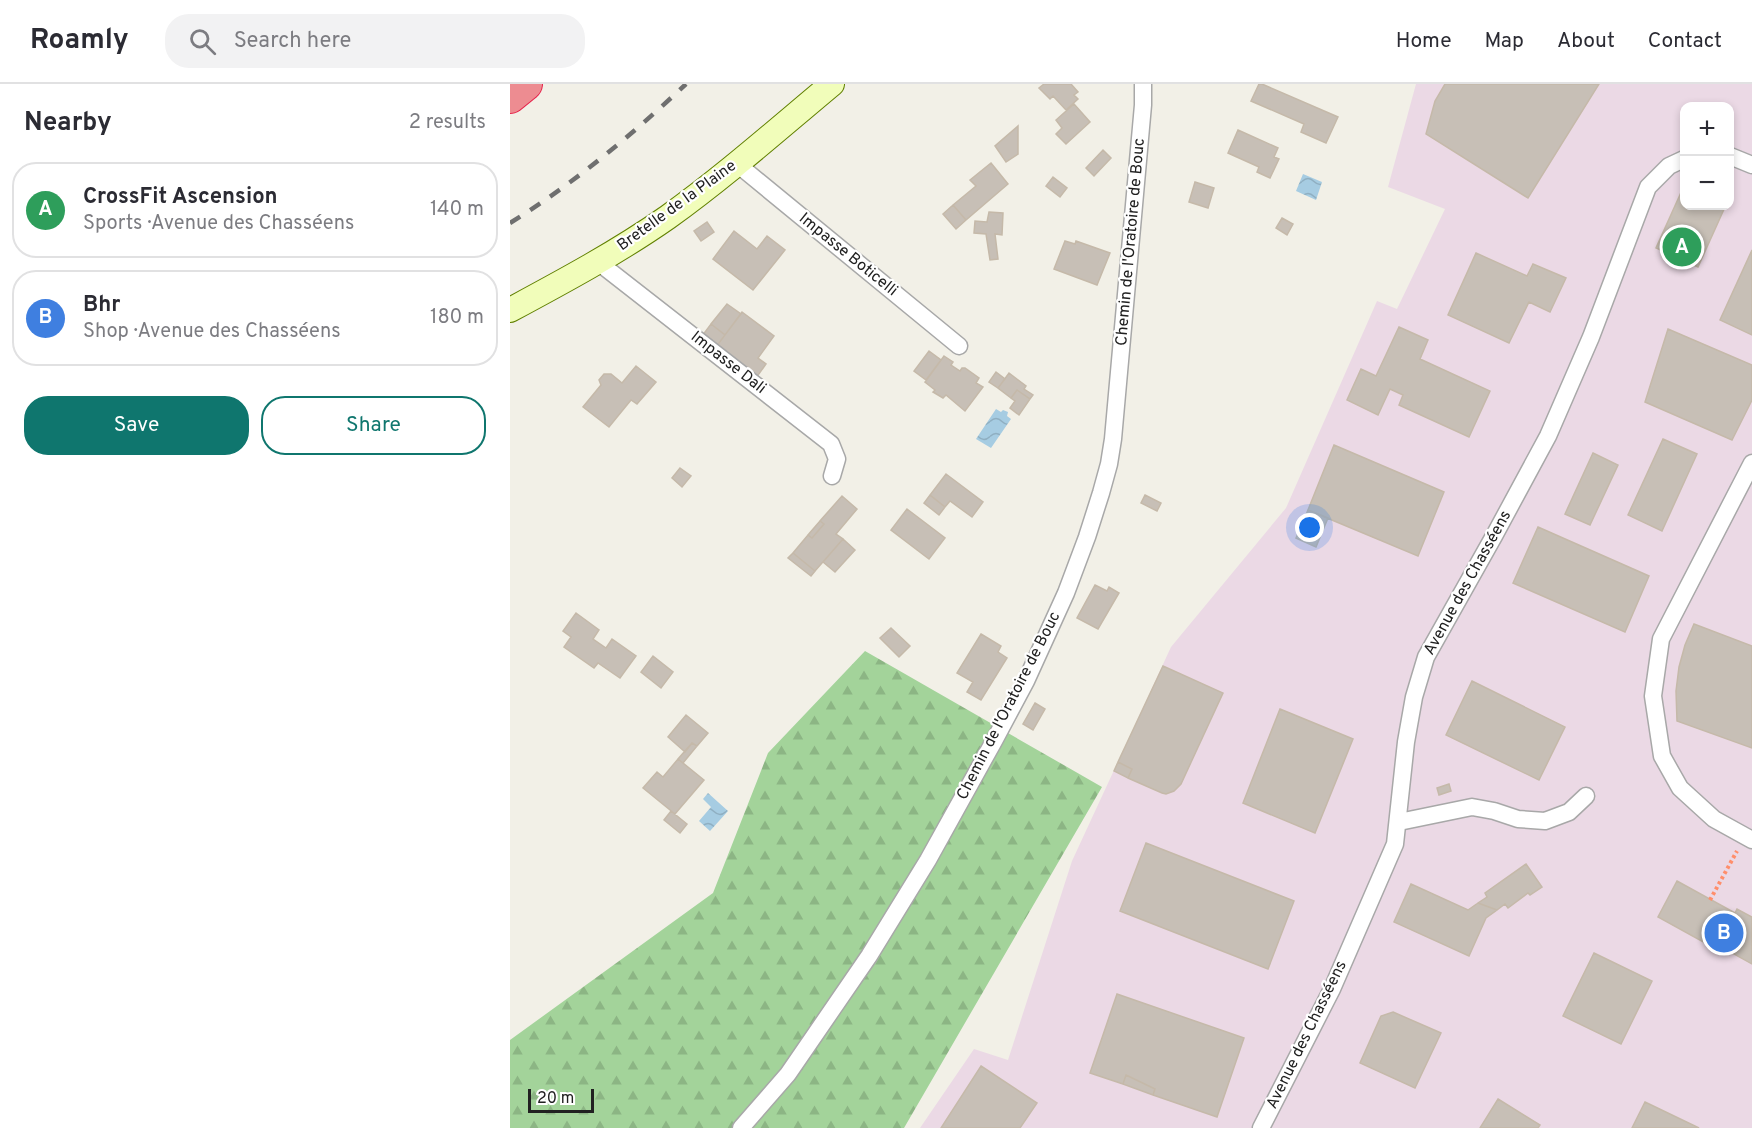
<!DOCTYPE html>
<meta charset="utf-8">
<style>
body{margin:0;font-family:Overpass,sans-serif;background:#f2f2f3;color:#2b2b33}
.controls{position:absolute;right:18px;top:18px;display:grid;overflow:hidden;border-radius:12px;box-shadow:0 3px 9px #0003}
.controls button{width:54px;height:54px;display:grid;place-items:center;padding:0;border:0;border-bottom:2px solid #e1e1e2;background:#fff;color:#2b2b33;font:30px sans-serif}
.scale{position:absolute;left:18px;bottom:15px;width:66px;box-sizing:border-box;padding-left:6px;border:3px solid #212121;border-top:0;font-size:16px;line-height:21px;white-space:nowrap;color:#212121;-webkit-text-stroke:4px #fff;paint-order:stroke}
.you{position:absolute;left:800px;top:444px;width:21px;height:21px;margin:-15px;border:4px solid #fff;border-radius:50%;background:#1a73e8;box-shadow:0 0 0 9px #1a73e833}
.badge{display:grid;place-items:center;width:39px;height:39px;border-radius:50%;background:#0f766e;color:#fff;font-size:20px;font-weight:700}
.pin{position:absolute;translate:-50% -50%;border:3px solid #fff;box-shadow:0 2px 6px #0006}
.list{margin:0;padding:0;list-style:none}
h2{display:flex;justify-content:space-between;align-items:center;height:78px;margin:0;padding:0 24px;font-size:26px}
h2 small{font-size:20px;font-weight:400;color:#7c7c81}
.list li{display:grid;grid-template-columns:39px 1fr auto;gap:18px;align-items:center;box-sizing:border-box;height:96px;margin:0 12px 12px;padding:0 12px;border:2px solid #e1e1e2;border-radius:24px}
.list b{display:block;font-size:22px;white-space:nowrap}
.list p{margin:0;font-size:20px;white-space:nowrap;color:#7c7c81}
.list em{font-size:20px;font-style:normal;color:#7c7c81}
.actions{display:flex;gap:12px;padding:18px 24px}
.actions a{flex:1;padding:14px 0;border:2px solid #0f766e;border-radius:24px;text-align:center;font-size:21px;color:#0f766e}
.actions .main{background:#0f766e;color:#fff}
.icon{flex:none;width:33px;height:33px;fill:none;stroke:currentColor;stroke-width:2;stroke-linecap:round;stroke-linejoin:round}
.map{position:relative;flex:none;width:1242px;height:1044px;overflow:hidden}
header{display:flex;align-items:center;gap:36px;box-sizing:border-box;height:84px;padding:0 30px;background:#fff;border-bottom:2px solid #e1e1e2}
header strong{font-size:28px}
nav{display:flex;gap:33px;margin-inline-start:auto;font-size:21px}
.search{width:420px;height:54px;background:#f2f2f3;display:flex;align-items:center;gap:15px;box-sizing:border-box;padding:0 21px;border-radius:24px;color:#7c7c81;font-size:22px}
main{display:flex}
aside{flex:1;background:#fff}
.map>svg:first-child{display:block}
.industrial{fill:#ebd9e5;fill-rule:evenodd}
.forest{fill:url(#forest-firs)}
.water{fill:url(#water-waves)}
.building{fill:#c7bfb6;stroke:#c5b9a9;stroke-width:1.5}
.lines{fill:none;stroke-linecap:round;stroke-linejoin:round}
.street-casing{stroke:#a8a8a8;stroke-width:19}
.secondary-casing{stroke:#618000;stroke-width:26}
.highway-casing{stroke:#e61e48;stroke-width:34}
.path{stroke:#ff8e6b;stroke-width:4;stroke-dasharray:3 3;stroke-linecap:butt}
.street{stroke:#fff;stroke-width:16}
.secondary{stroke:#f1fdba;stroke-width:24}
.highway{stroke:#ed8c91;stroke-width:32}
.rail{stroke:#6f6f6f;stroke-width:4.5;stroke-dasharray:12 12;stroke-linecap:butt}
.labels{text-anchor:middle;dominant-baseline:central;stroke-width:4.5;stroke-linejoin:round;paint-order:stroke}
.street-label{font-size:16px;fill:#212121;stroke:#fff}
</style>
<header>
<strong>Roamly</strong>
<div class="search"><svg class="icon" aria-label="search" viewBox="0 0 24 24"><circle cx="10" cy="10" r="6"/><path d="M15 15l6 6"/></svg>Search here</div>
<nav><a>Home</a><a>Map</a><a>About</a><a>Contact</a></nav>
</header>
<main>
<aside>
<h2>Nearby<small>2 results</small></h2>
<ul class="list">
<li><span class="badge" style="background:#2e9e5b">A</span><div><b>CrossFit Ascension</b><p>Sports · Avenue des Chasséens</p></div><em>140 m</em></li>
<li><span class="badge" style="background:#3f7fe0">B</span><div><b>Bhr</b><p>Shop · Avenue des Chasséens</p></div><em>180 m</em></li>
</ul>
<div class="actions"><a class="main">Save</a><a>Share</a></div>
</aside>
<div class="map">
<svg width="1242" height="1044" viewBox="0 0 1242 1044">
<defs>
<pattern id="forest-firs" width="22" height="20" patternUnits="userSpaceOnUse" patternTransform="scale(1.5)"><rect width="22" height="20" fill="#a3d39a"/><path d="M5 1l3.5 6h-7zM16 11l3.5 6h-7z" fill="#8cb584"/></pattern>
<pattern id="water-waves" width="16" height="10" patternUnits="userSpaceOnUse" patternTransform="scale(1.5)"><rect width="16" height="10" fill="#a6cce2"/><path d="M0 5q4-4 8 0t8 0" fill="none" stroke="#8fafc2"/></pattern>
</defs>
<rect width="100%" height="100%" fill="#f2f0e7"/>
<path class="industrial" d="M 906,0 L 1242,0 L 1242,1044 L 410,1044 L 464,965 L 498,976 L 562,777 L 661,563 L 776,424 L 867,217 L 887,225 L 935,125 L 878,103 ZM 1174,22 L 1220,22 L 1220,122 L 1174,122 Z"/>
<path class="forest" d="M 355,567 L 592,703 L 394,1044 L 0,1044 L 0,956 L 203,809 L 258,669 Z"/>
<path class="water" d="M 793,90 L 812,98 L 806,116 L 786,107 Z
M 486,325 L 491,328 L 493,326 L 498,328 L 497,332 L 501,335 L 481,364 L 466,355 Z
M 198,709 L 218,727 L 200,747 L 189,737 L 201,723 L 193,715 Z"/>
<path class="building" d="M 534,0 L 561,0 L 568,8 L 564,11 L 568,15 L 556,26 L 543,12 L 540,15 L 529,4 Z
M 749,0 L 752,0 L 828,33 L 816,59 L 791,48 L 794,40 L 741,17 Z
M 935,0 L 1089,0 L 1018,114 L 916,50 L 925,17 Z
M 564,20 L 580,38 L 556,60 L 546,50 L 552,44 L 546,36 Z
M 508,42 L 508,70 L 496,78 L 485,62 Z
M 728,46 L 768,64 L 764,73 L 769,75 L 760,94 L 747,88 L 749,83 L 718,69 Z
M 593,66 L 601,74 L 584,92 L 576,84 Z
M 481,79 L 498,100 L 456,136 L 443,121 L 466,102 L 460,96 Z
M 543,93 L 557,104 L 550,113 L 536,102 Z
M 685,98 L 704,104 L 698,124 L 679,118 Z
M 1173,104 L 1174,105 L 1174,122 L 1212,122 L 1215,123 L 1188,183 L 1146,164 Z
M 443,121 L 456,136 L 446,145 L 433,130 Z
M 479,128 L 493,129 L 492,151 L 485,150 L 488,175 L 480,176 L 476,150 L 464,149 L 465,137 L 477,138 Z
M 772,134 L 783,140 L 777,151 L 766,144 Z
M 197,138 L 204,148 L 191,157 L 184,147 Z
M 224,147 L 247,165 L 257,152 L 275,166 L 243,206 L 203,175 Z
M 555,157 L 565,160 L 566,157 L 600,169 L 587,201 L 544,185 Z
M 1242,166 L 1242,251 L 1210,236 Z
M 966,169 L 1017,192 L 1023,180 L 1056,194 L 1040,228 L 1019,218 L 999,259 L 938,231 Z
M 217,220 L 231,230 L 215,251 L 201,240 Z
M 232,228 L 264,252 L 248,274 L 256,280 L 246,294 L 206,263 Z
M 201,240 L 215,251 L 206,263 L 192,252 Z
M 889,243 L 918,256 L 910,275 L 980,307 L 959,353 L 889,321 L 893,311 L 880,305 L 868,331 L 837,316 L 851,285 L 866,292 Z
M 1158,245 L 1242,281 L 1242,316 L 1222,356 L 1135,318 Z
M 419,267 L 431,276 L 416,296 L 404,287 Z
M 434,272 L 443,278 L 441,281 L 450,287 L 452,284 L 455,284 L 469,294 L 466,299 L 473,303 L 455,327 L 436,311 L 433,314 L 423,308 L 425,306 L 415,298 Z
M 126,282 L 146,298 L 127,320 L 121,316 L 99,343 L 73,323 L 91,301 L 89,296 L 94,290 L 101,290 L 112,299 Z
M 486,288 L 495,295 L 488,304 L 479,298 Z
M 499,289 L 516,302 L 514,305 L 523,311 L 520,315 L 507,306 L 501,314 L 488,304 Z
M 507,306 L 520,315 L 509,331 L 500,324 L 505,317 L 501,314 Z
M 1153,355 L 1187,370 L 1152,447 L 1118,431 Z
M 824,361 L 934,408 L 908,472 L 798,426 Z
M 1083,369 L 1108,381 L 1080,441 L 1055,430 Z
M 170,384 L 181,392 L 172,403 L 162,394 Z
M 436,390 L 473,418 L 462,433 L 440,417 L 435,423 L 420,411 Z
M 420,411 L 435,423 L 429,431 L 414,419 Z
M 635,411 L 651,419 L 647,427 L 631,419 Z
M 332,412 L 347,425 L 326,450 L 333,455 L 305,487 L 283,469 L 298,451 L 302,454 L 314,440 L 310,437 Z
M 397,425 L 435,454 L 419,475 L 381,446 Z
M 798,426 L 818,434 L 806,463 L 786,454 Z
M 310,437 L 314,440 L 302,454 L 298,451 Z
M 1028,443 L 1139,492 L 1115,548 L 1003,499 Z
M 333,455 L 345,466 L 325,488 L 313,478 Z
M 283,469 L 305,487 L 301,492 L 278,474 Z
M 585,501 L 597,507 L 599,503 L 609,509 L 588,545 L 567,534 Z
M 66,529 L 89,546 L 83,555 L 96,564 L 102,555 L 126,572 L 110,594 L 88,579 L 84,584 L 54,563 L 61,553 L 53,547 Z
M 1184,540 L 1242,562 L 1242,664 L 1167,637 L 1166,607 L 1169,583 L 1175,561 Z
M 381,544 L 400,562 L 389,573 L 370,554 Z
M 471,550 L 491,562 L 488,568 L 497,574 L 471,616 L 457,608 L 463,598 L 447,589 Z
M 143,572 L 163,588 L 151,604 L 131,588 Z
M 653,582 L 713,609 L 671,700 L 664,707 L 656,710 L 652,709 L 618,694 L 622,685 L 608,678 Z
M 962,597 L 1055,643 L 1029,696 L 936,651 Z
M 525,619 L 535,625 L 523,646 L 513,640 Z
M 770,625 L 843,655 L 805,749 L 733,719 Z
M 176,631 L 198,649 L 187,662 L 182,659 L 175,668 L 158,653 Z
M 182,659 L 187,662 L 173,679 L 168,675 Z
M 168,675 L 194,696 L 165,730 L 133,704 L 147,688 L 153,693 Z
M 608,678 L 622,685 L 618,694 L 604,687 Z
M 939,700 L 941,707 L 929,711 L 927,704 Z
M 161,727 L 177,740 L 170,749 L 154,736 Z
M 636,759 L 784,817 L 758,885 L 610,827 Z
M 1016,780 L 1032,803 L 1020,811 L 1018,809 L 998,824 L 995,820 L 987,826 L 968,819 L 977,813 L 975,809 Z
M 1167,797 L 1225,829 L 1227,825 L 1242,833 L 1242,880 L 1208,861 L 1206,865 L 1148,833 Z
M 901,800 L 958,826 L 968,819 L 987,826 L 976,834 L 959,872 L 884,838 Z
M 1084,869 L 1142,897 L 1111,960 L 1053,932 Z
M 607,910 L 734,954 L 707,1033 L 643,1011 L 645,1005 L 616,991 L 613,1000 L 580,989 Z
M 883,928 L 931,949 L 905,1004 L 850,979 L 871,932 Z
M 471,982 L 527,1019 L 510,1044 L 431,1044 Z
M 616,991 L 645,1005 L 643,1011 L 613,1000 Z
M 988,1015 L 1030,1041 L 1028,1044 L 970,1044 Z
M 1135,1018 L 1189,1044 L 1122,1044 Z"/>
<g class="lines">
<defs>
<path id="street" d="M 1220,72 L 1242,81
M 226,79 L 449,262
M 88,178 L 321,360 L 327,375 L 322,392
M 1242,379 L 1151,555 L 1143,612 L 1152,672 L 1170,704 L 1204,735 L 1242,756
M 889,738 L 962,723 L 984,727 L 1008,735 L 1035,737 L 1059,728 L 1076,712
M 231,1044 L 278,990 L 359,872 L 418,776 L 484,657 L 516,597 L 556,509 L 577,453 L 591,409 L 599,380 L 603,355 L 633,21 L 633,0
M 751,1044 L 822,905 L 885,760 L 896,658 L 904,613 L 916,573 L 984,452 L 1038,352 L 1081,253 L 1138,103 L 1159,82 L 1174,75"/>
<path id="secondary" d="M 0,226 C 54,197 108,168 158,133 C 215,92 268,45 322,0"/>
<path id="highway" d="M 0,13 L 16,0"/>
</defs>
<use href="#street" class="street-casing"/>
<use href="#secondary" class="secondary-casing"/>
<use href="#highway" class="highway-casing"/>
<path class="path" d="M 1200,816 L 1227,767"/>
<use href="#street" class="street"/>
<use href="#secondary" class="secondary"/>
<use href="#highway" class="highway"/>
<path class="rail" d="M 0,139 C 63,100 122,51 176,0"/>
</g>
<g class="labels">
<g class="street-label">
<text transform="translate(167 122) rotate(-36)">Bretelle de la Plaine</text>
<text transform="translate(621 158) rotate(-85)">Chemin de l'Oratoire de Bouc</text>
<text transform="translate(338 171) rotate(39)">Impasse Boticelli</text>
<text transform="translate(218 279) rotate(38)">Impasse Dali</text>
<text transform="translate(958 499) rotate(-61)">Avenue des Chasséens</text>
<text transform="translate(499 622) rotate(-63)">Chemin de l'Oratoire de Bouc</text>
<text transform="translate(797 951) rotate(-64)">Avenue des Chasséens</text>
</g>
</g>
</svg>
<div class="controls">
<button>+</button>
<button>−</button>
</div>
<div class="scale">20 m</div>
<div class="you"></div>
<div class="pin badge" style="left:1172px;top:163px;background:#2e9e5b">A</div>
<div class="pin badge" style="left:1214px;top:849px;background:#3f7fe0">B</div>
</div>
</main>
